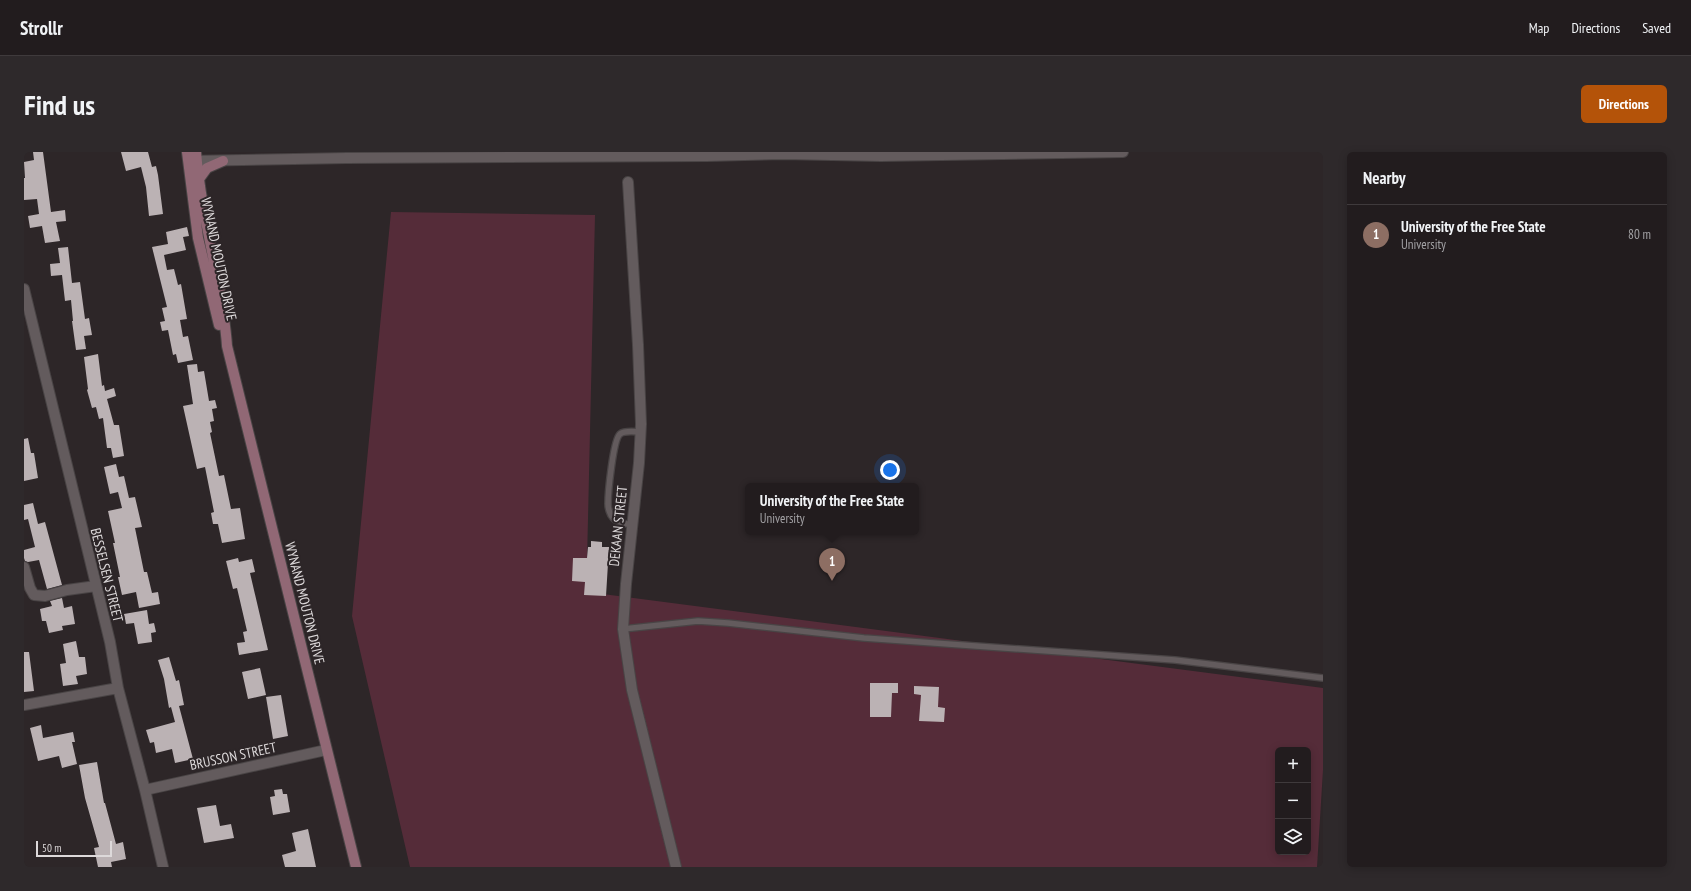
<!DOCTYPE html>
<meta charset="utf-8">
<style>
body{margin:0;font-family:"PT Sans Narrow",sans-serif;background:#2e292b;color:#f1f3f6}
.controls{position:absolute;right:12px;bottom:12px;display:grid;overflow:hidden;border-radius:6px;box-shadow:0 2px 10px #0003}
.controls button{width:36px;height:36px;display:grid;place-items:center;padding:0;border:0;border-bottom:1px solid #3f3a3c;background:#221c1e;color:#f1f3f6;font:20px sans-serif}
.scale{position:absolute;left:12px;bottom:10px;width:76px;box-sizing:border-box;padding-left:4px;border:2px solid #ddd9da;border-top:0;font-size:11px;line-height:14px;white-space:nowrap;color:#ddd9da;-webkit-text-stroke:3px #2d2628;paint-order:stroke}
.you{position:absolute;left:866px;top:318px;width:14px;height:14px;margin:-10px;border:3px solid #fff;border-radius:50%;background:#1a73e8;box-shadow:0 0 0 6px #1a73e833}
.badge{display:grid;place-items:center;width:26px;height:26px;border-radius:50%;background:#b45309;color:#fff;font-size:13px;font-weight:700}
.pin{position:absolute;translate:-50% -33px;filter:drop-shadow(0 1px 2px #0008)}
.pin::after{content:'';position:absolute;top:21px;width:14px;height:12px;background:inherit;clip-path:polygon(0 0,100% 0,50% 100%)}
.popup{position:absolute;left:721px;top:331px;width:174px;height:52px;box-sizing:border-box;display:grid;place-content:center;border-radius:6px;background:#221c1e;filter:drop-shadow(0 1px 3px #0005);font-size:13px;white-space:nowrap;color:#a2a1a4}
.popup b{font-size:15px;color:#f1f3f6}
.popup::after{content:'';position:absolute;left:50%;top:100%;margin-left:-8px;border:8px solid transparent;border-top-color:#221c1e}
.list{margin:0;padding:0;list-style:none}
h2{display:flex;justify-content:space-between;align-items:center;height:52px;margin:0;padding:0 16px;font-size:17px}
h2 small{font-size:13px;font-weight:400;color:#a2a1a4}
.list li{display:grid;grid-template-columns:26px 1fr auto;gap:12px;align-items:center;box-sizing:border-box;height:60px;padding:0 16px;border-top:1px solid #3f3a3c}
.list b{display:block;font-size:15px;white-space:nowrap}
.list p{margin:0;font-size:13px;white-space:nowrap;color:#a2a1a4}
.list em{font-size:13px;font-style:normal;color:#a2a1a4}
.icon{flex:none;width:22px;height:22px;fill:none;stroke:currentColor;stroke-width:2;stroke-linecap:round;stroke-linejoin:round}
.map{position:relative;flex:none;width:1299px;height:715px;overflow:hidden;border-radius:6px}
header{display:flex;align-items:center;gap:24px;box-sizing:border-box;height:56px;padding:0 20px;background:#221c1e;border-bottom:1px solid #3f3a3c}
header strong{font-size:19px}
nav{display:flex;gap:22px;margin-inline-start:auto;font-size:14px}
.intro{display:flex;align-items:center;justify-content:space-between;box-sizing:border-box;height:96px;padding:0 24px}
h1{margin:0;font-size:28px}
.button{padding:10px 18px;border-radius:6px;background:#b45309;color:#fff;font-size:14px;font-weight:700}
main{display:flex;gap:24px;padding:0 24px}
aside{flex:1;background:#221c1e;border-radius:6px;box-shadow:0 2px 10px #0003}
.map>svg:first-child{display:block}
.green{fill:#552c39;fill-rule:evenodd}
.building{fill:#bbb2b4}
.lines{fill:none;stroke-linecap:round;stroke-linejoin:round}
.lane-casing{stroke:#494445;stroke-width:8}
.street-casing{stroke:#494445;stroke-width:12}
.secondary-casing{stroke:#494445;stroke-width:12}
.lane{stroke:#635b5d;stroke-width:5.5}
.street{stroke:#635b5d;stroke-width:10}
.secondary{stroke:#916875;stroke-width:10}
.labels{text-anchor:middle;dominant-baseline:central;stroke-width:4;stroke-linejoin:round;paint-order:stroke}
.street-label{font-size:14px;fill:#ddd9da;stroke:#2d2628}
</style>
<header>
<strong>Strollr</strong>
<nav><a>Map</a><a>Directions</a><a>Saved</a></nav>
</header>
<div class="intro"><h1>Find us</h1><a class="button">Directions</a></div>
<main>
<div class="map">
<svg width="1299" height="715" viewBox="0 0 1299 715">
<rect width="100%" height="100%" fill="#2d2628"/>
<path class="green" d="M 367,60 L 571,63 L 563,410 L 571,441 L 1299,536 L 1299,618 L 1293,715 L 386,715 L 328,464 ZM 1254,598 L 1284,598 L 1284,700 L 1254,700 Z"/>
<path class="building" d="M 9,0 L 19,0 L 27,60 L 41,58 L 42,69 L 32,70 L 36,89 L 21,91 L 18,74 L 6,76 L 4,64 L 15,62 L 13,47 L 0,48 L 0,26 L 1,26 L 0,10 L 10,8 Z
M 97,0 L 124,0 L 128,15 L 132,14 L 134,23 L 139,62 L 125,64 L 122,35 L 117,15 L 102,19 Z
M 163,75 L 165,84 L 159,85 L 162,98 L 140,103 L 143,118 L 150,117 L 154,133 L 157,132 L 163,167 L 156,168 L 159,185 L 164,184 L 169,208 L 154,211 L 152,202 L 149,203 L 144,178 L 138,179 L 136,170 L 141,169 L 138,156 L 143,155 L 128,95 L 144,92 L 142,80 Z
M 44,95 L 48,131 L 56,130 L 61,167 L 65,166 L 68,183 L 60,184 L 62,197 L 52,198 L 48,169 L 49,169 L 47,148 L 41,149 L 38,123 L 27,124 L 26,112 L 36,111 L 34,96 Z
M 74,202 L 78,234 L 80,233 L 81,239 L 90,236 L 92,244 L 83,247 L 90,273 L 95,273 L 100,304 L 89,306 L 87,296 L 83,296 L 79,266 L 75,267 L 72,255 L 68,256 L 63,238 L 64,237 L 60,205 Z
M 173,212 L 174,220 L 180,219 L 185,249 L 191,248 L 193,256 L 188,257 L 190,269 L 186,270 L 188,280 L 186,281 L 195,324 L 200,323 L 207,357 L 216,356 L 221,387 L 198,391 L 194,372 L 189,372 L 187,361 L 190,360 L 181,315 L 173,317 L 159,254 L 169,252 L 163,213 Z
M 4,286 L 7,301 L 10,301 L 14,326 L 0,329 L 0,287 Z
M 92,312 L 95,325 L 100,324 L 105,346 L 111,345 L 118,375 L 111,376 L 120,420 L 123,420 L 128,441 L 134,440 L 136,452 L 115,456 L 112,440 L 98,443 L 94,425 L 96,425 L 89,391 L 91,391 L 84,359 L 98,356 L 94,340 L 86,342 L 80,315 Z
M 9,351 L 14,372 L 21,370 L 38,433 L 23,437 L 15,408 L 4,410 L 1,409 L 0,406 L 0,398 L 11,395 L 4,367 L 0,368 L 0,353 Z
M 567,389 L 578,390 L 578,395 L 585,395 L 582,444 L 560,443 L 561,430 L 548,429 L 549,406 L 563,406 L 564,395 L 567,395 Z
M 214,406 L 215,410 L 228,407 L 231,420 L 226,421 L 244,498 L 215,503 L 213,491 L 221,490 L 219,480 L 223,479 L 213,436 L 209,437 L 202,409 Z
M 38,446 L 40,456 L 48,454 L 51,472 L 38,474 L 39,478 L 25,481 L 22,469 L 18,469 L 16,457 L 28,454 L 26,449 Z
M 123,458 L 125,472 L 130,471 L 132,480 L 127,481 L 128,490 L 114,492 L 110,471 L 102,472 L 100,462 Z
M 52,489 L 55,505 L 61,505 L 63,522 L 52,524 L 54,532 L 39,534 L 36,512 L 42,511 L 39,492 Z
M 0,500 L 5,500 L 10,539 L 0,540 Z
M 145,505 L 152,529 L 155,528 L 160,553 L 155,554 L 169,607 L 151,611 L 148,597 L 132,601 L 130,590 L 126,591 L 122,578 L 151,570 L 147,555 L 145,556 L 140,527 L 134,508 Z
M 236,516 L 242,543 L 224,547 L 218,520 Z
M 846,531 L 874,531 L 874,541 L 868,541 L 867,565 L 846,565 Z
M 890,534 L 915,535 L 914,555 L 921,556 L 920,570 L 895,569 L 897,543 L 890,542 Z
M 257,543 L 264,584 L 249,587 L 242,545 Z
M 17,573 L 19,586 L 49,580 L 51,590 L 48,590 L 53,612 L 38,616 L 35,604 L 14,609 L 6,576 Z
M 73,610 L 80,651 L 81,651 L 92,692 L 99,690 L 102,707 L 87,710 L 88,715 L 74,715 L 70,696 L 75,695 L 61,646 L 55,613 Z
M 258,637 L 259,642 L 263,642 L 266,660 L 249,663 L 246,645 L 251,644 L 250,638 Z
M 192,653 L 196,674 L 207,672 L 210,686 L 180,691 L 173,656 Z
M 284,677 L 292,715 L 261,715 L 258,703 L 272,699 L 268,681 Z"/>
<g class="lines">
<defs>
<path id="lane" d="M 609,373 C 603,372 593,371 589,366 C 586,363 584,356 584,352 C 584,341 589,288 596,282 C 601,278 611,280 617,280
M 599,477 L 674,469 L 704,471 L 840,486 L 1151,508 L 1299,526"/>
<path id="street" d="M 165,9 L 323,6 L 683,4 L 759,2 L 857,4 L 1099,0
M 604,30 L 614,193 L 617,272 L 615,311 L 602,432 L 599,477 L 608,538 L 652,715
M 0,137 L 86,490 L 94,536 L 121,638 L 139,715
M 0,415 L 6,436 L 10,443 L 21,444 L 43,438 L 72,434
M 0,553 L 94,536
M 121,638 L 302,598"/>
<path id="secondary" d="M 163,0 L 174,86 L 195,173
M 172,0 C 176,49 188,97 197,145 C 199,161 202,177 203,194 L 332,715
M 175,27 L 183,16 L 199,9"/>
</defs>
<use href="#lane" class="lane-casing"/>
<use href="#street" class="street-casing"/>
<use href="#secondary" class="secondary-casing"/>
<use href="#lane" class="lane"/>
<use href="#street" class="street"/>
<use href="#secondary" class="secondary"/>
</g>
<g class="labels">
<g class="street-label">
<text transform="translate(195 107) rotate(78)">WYNAND MOUTON DRIVE</text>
<text transform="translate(594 374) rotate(-84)">DEKAAN STREET</text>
<text transform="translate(83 423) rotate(76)">BESSELSEN STREET</text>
<text transform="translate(281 451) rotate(76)">WYNAND MOUTON DRIVE</text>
<text transform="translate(209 604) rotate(-12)">BRUSSON STREET</text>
</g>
</g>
</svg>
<div class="controls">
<button>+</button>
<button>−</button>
<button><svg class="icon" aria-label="layers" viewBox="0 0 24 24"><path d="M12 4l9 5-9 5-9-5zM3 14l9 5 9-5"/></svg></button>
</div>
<div class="scale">50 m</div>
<div class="you"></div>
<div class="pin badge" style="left:808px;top:429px;background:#8d6e63">1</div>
<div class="popup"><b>University of the Free State</b>University</div>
</div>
<aside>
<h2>Nearby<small></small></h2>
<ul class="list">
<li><span class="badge" style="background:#8d6e63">1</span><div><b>University of the Free State</b><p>University</p></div><em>80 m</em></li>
</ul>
</aside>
</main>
